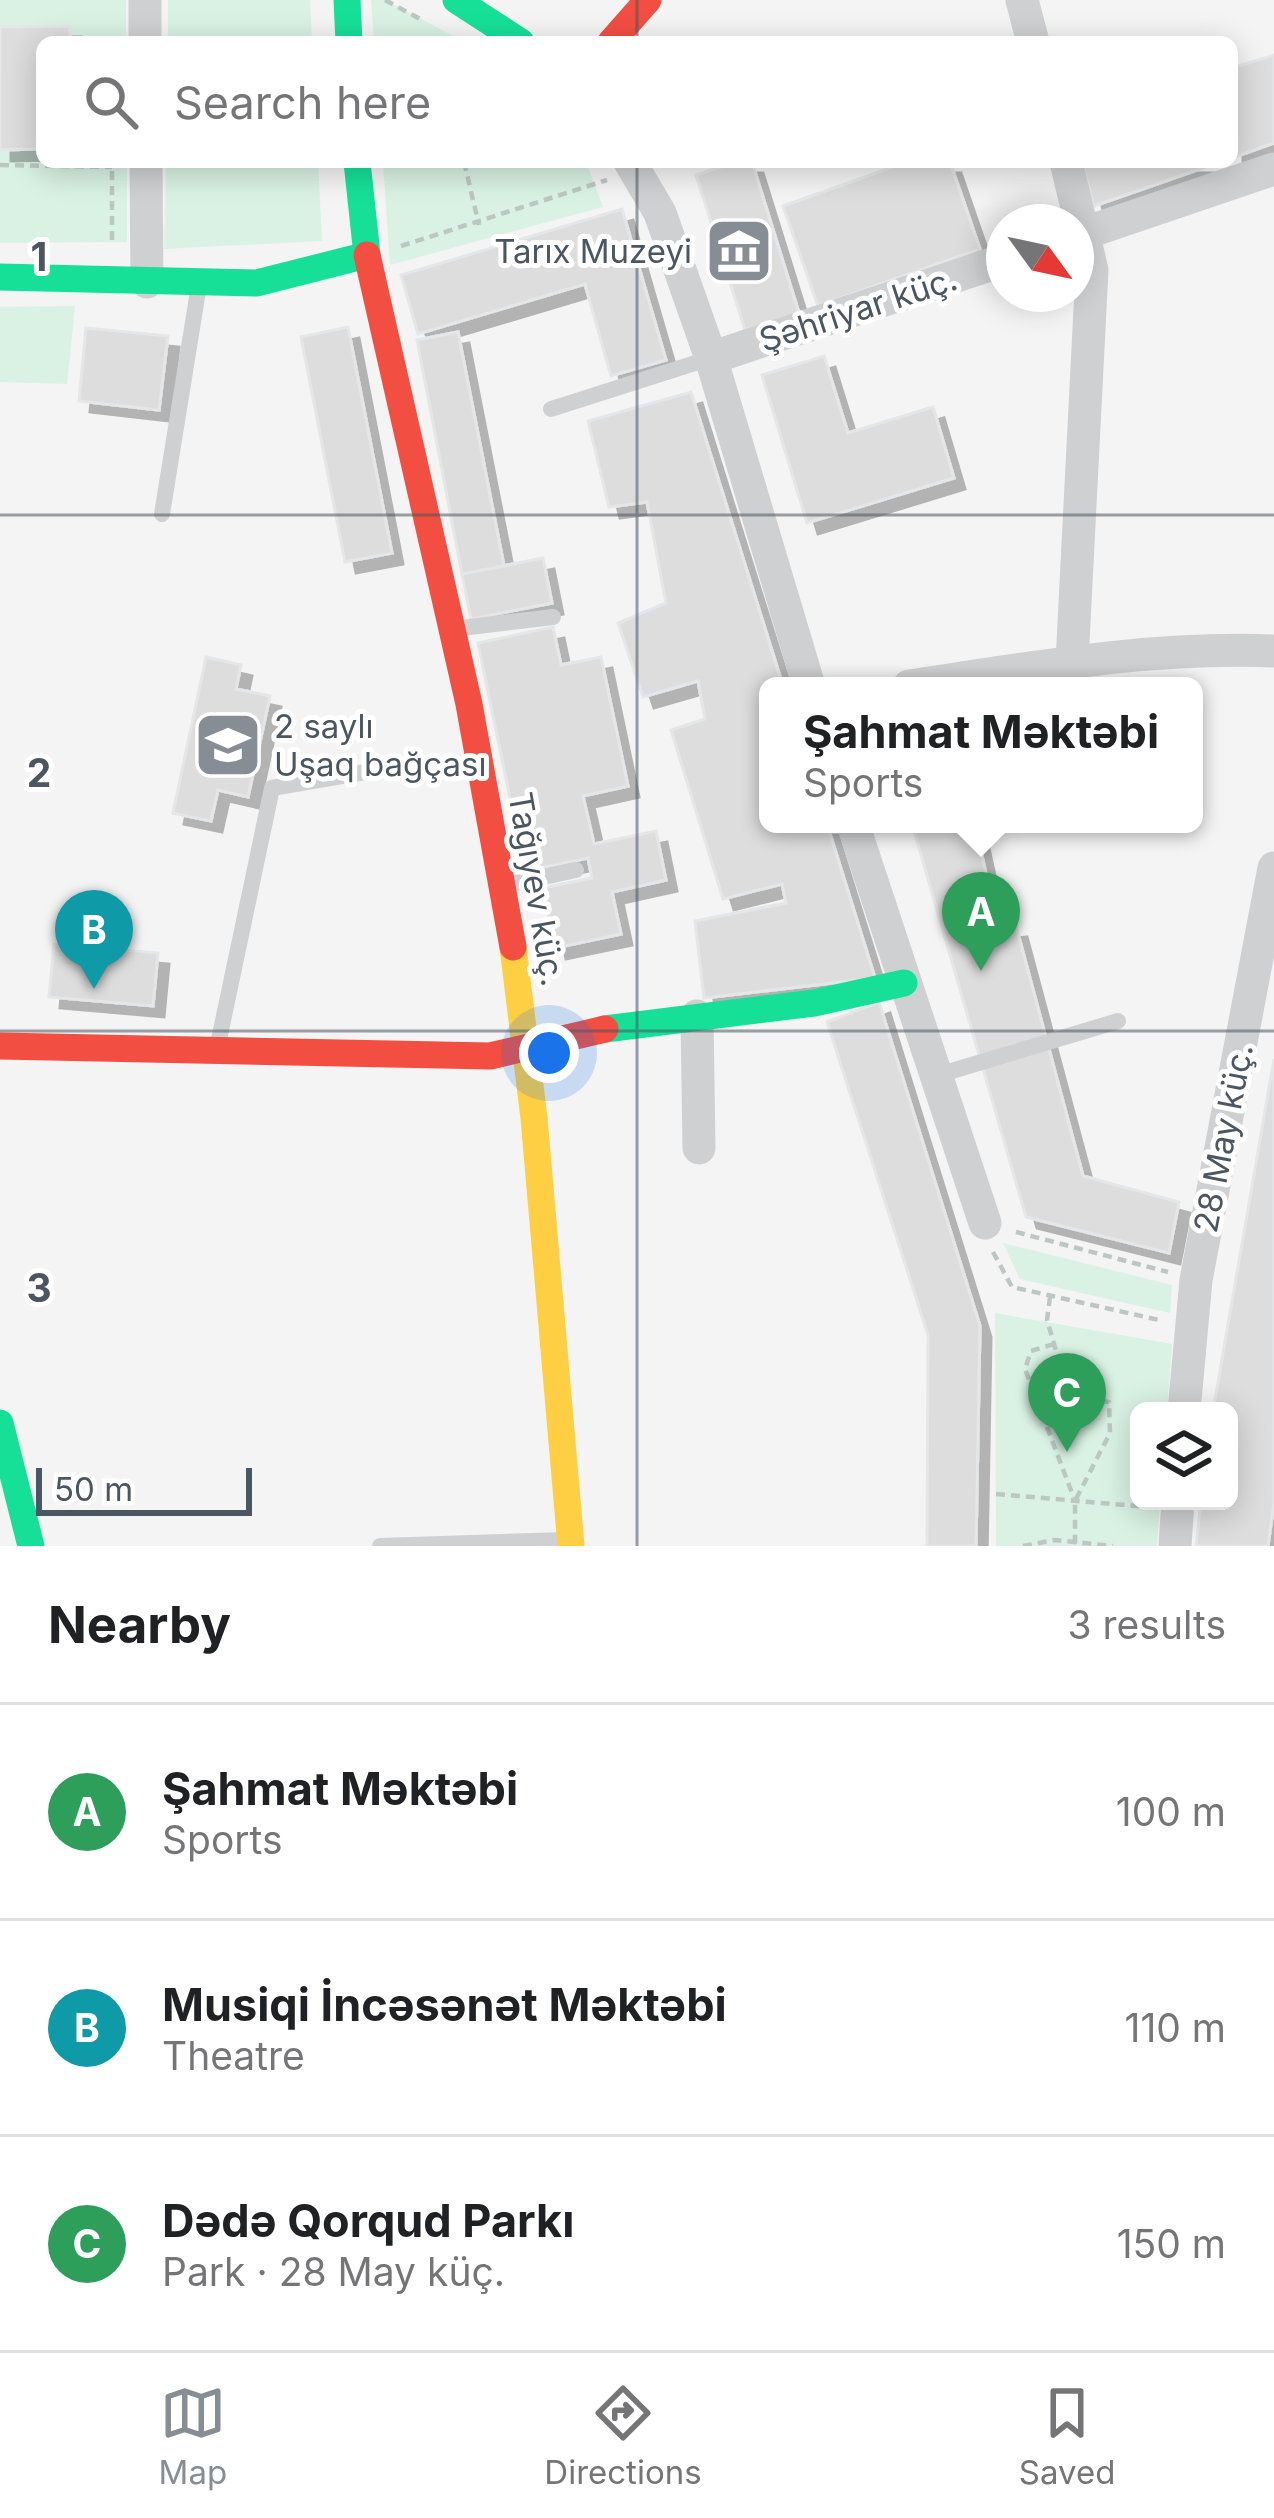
<!DOCTYPE html>
<meta charset="utf-8">
<style>
body{margin:0;font-family:Inter,sans-serif;background:#f6f6f6;color:#202124}
.controls{position:absolute;right:36px;bottom:36px;display:grid;overflow:hidden;border-radius:18px;box-shadow:0 6px 30px #0003}
.controls button{width:108px;height:108px;display:grid;place-items:center;padding:0;border:0;border-bottom:3px solid #e0e0e0;background:#fff;color:#202124;font:60px sans-serif}
.compass{position:absolute;left:986px;top:204px;width:108px;height:108px;border-radius:50%;background:#fff;box-shadow:0 6px 30px #0003;rotate:123deg}
.scale{position:absolute;left:36px;bottom:30px;width:216px;box-sizing:border-box;padding-left:12px;border:6px solid #4a5661;border-top:0;font-size:33px;line-height:42px;white-space:nowrap;color:#4a5661;-webkit-text-stroke:9px #fff;paint-order:stroke}
.you{position:absolute;left:549px;top:1053px;width:42px;height:42px;margin:-30px;border:9px solid #fff;border-radius:50%;background:#1a73e8;box-shadow:0 0 0 18px #1a73e833}
.badge{display:grid;place-items:center;width:78px;height:78px;border-radius:50%;background:#868d94;color:#fff;font-size:39px;font-weight:700}
.pin{position:absolute;translate:-50% -99px;filter:drop-shadow(0 3px 6px #0008)}
.pin::after{content:'';position:absolute;top:63px;width:42px;height:36px;background:inherit;clip-path:polygon(0 0,100% 0,50% 100%)}
.popup{position:absolute;left:759px;top:677px;width:444px;height:156px;box-sizing:border-box;display:grid;place-content:center;border-radius:18px;background:#fff;filter:drop-shadow(0 3px 9px #0005);font-size:39px;white-space:nowrap;color:#757577}
.popup b{font-size:45px;color:#202124}
.popup::after{content:'';position:absolute;left:50%;top:100%;margin-left:-24px;border:24px solid transparent;border-top-color:#fff}
.list{margin:0;padding:0;list-style:none}
h2{display:flex;justify-content:space-between;align-items:center;height:156px;margin:0;padding:0 48px;font-size:51px}
h2 small{font-size:39px;font-weight:400;color:#757577}
.list li{display:grid;grid-template-columns:78px 1fr auto;gap:36px;align-items:center;box-sizing:border-box;height:216px;padding:0 48px;border-top:3px solid #e0e0e0}
.list b{display:block;font-size:45px;white-space:nowrap}
.list p{margin:0;font-size:39px;white-space:nowrap;color:#757577}
.list em{font-size:39px;font-style:normal;color:#757577}
.icon{flex:none;width:66px;height:66px;fill:none;stroke:currentColor;stroke-width:2;stroke-linecap:round;stroke-linejoin:round}
.map{position:relative;flex:none;width:1274px;height:1546px;overflow:hidden}
.search{position:absolute;background:#fff;box-shadow:0 6px 30px #0003;left:36px;right:36px;top:36px;height:132px;display:flex;align-items:center;gap:30px;box-sizing:border-box;padding:0 42px;border-radius:18px;color:#757577;font-size:45px}
.sheet{height:804px;background:#fff}
nav{display:flex;justify-content:space-around;align-items:center;box-sizing:border-box;height:168px;border-top:3px solid #e0e0e0;background:#fff;font-size:33px;color:#757577}
nav a{display:grid;justify-items:center;gap:6px}
nav .on{color:#868d94}
.map>svg:first-child{display:block}
.green{fill:#d9f2e3}
.building{fill:#ddddde;stroke:#e5e6e7;stroke-width:3;filter:url(#shadow)}
.lines{fill:none;stroke-linecap:round;stroke-linejoin:round}
.path{stroke:#bcc7c4;stroke-width:4.5;stroke-dasharray:9 6;stroke-linecap:butt}
.lane{stroke:#ced0d2;stroke-width:16}
.street{stroke:#ced0d2;stroke-width:33}
.fast{stroke:#16e098;stroke-width:27}
.slow{stroke:#ffcf43;stroke-width:27}
.jam{stroke:#f24e42;stroke-width:27}
.grid{fill:none;stroke:#4a5661;stroke-width:3;stroke-opacity:0.55}
.labels{text-anchor:middle;dominant-baseline:central;stroke-width:10;stroke-linejoin:round;paint-order:stroke}
.poi-label{font-size:33px;fill:#4a5661;stroke:#fff;text-anchor:end}
.street-label{font-size:33px;fill:#4a5661;stroke:#fff}
.grid-label{font-size:39px;text-anchor:middle;font-weight:bold;fill:#4a5661;stroke:#fff;stroke-width:10;stroke-linejoin:round;paint-order:stroke}
</style>
<div class="map">
<svg width="1274" height="1546" viewBox="0 0 1274 1546">
<defs>
<filter id="shadow"><feDropShadow dx="11" dy="11" stdDeviation="0" flood-color="#0004"/></filter>
</defs>
<rect width="100%" height="100%" fill="#f4f4f4"/>
<path class="green" d="M 0,0 L 126,0 L 126,42 L 42,42 L 42,162 L 127,162 L 127,242 L 0,243 Z
M 168,0 L 310,0 L 312,42 L 168,42 Z
M 371,0 L 385,0 L 465,42 L 374,42 Z
M 166,162 L 318,162 L 322,241 L 164,249 Z
M 383,162 L 586,162 L 603,207 L 390,265 Z
M 75,306 L 67,384 L 0,382 L 0,307 Z
M 1003,1243 L 1172,1285 L 1170,1313 L 1020,1279 Z
M 995,1313 L 1172,1344 L 1167,1411 L 1139,1411 L 1139,1501 L 1160,1501 L 1157,1546 L 996,1546 Z"/>
<path class="building" d="M 70,26 L 70,42 L 42,42 L 42,149 L 0,150 L 0,27 Z
M 1274,55 L 1274,143 L 1232,158 L 1232,68 Z
M 736,162 L 752,162 L 799,313 L 745,330 L 696,175 Z
M 907,162 L 950,162 L 980,249 L 818,306 L 783,206 Z
M 1082,162 L 1220,162 L 1094,206 Z
M 622,209 L 666,360 L 611,376 L 585,284 L 418,334 L 401,275 Z
M 348,327 L 392,553 L 345,562 L 301,337 Z
M 86,328 L 168,336 L 159,410 L 79,401 Z
M 458,332 L 504,566 L 462,574 L 417,340 Z
M 824,356 L 848,433 L 933,407 L 954,478 L 807,523 L 762,375 Z
M 691,392 L 783,686 L 768,686 L 768,824 L 827,824 L 875,978 L 704,998 L 695,921 L 786,903 L 782,884 L 723,899 L 671,730 L 705,719 L 698,681 L 643,697 L 618,623 L 666,603 L 647,502 L 609,507 L 588,421 Z
M 543,558 L 552,603 L 471,619 L 462,574 Z
M 553,627 L 561,665 L 601,657 L 628,786 L 583,796 L 594,844 L 656,831 L 666,880 L 612,892 L 621,934 L 555,948 L 543,888 L 592,878 L 588,858 L 525,871 L 478,643 Z
M 206,657 L 241,665 L 236,689 L 270,696 L 248,797 L 218,790 L 211,821 L 173,813 Z
M 912,824 L 975,824 L 998,928 L 1016,926 L 1083,1176 L 1179,1202 L 1169,1253 L 1026,1217 Z
M 54,944 L 158,953 L 153,1006 L 49,997 Z
M 879,1002 L 980,1326 L 976,1546 L 927,1546 L 928,1335 L 827,1022 Z
M 1274,1059 L 1274,1502 L 1268,1546 L 1196,1546 L 1201,1501 L 1229,1501 L 1229,1411 L 1213,1411 Z"/>
<g class="lines">
<path class="path" d="M 385,0 L 422,20
M 464,162 L 479,225
M 0,165 L 112,167
M 112,240 L 112,162
M 401,246 L 607,180
M 1016,1232 L 1168,1272
M 993,1252 L 1012,1287 L 1159,1320
M 1050,1297 L 1047,1320 L 1070,1398 L 1109,1402 L 1110,1433 L 1075,1501 L 1075,1546
M 1054,1344 L 1031,1351 L 1025,1369 L 1075,1501
M 1042,1407 L 1070,1398
M 996,1494 L 1148,1507
M 1023,1546 L 1055,1540 L 1113,1546"/>
<path class="lane" d="M 551,409 L 711,358
M 162,514 L 199,285
M 453,629 L 553,617
M 507,885 L 576,870
M 217,1049 L 272,788 L 365,772
M 935,1076 L 1118,1021
M 380,1546 L 565,1540"/>
<path class="street" d="M 145,0 L 145,42
M 1022,0 L 1033,42
M 146,162 L 147,282
M 630,162 L 660,213 L 711,358 L 809,686
M 1066,162 L 1092,270 L 1072,662
M 1076,236 L 1274,169
M 711,358 L 1004,260
M 909,686 C 1030,668 1151,646 1274,651
M 853,824 L 985,1223
M 697,1016 L 699,1148
M 1184,1411 L 1196,1280 L 1274,868
M 1175,1546 L 1178,1501"/>
<path class="fast" d="M 347,0 L 349,42
M 456,0 L 521,42
M 0,277 L 257,283 L 367,255 L 357,162
M 605,1029 L 814,1003 L 904,983
M 0,1423 L 31,1546"/>
<path class="slow" d="M 513,947 L 534,1118 L 571,1546"/>
<path class="jam" d="M 611,42 L 648,0
M 367,255 L 469,704 L 513,947
M 0,1046 L 490,1056 L 605,1029"/>
</g>
<path class="grid" d="M 637,0 L 637,42M 637,162 L 637,1546M 0,515 L 1274,515M 0,1031 L 1274,1031"/>
<defs>
<symbol id="museum-square" viewBox="-11 -11 22 22"><rect x="-9" y="-9" width="18" height="18" rx="4" fill="#868d94" stroke="#fff"/><path d="M0-6L6-3V-2H-6V-3ZM-5-1h2V3h-2ZM-1-1h2V3h-2ZM3-1h2V3H3ZM-6 4H6V6H-6Z" fill="#fff"/></symbol>
<symbol id="school-square" viewBox="-11 -11 22 22"><rect x="-9" y="-9" width="18" height="18" rx="4" fill="#868d94" stroke="#fff"/><path d="M0-5L7-2L0 1L-7-2ZM-4 1L0 2.5L4 1V4Q0 6-4 4Z" fill="#fff"/></symbol>
</defs>
<g fill-rule="evenodd">
<use href="#museum-square" x="701" y="213" width="76" height="76"/>
<use href="#school-square" x="190" y="707" width="76" height="76"/>
</g>
<g class="labels">
<g class="poi-label">
<text x="692" y="251">Tarıx Muzeyi</text>
<text x="274" y="726" text-anchor="start">2 saylı<tspan x="274" dy="38">Uşaq bağçası</tspan></text>
</g>
<g class="street-label">
<text transform="translate(858 309) rotate(-18)">Şəhriyar küç.</text>
<text transform="translate(537 889) rotate(80)">Tağıyev küç.</text>
<text transform="translate(1223 1138) rotate(-79)">28 May küç.</text>
</g>
</g>
<g class="grid-label">
<text x="39" y="271">1</text>
<text x="39" y="787">2</text>
<text x="39" y="1302">3</text>
</g>
</svg>
<div class="controls">
<button><svg class="icon" aria-label="layers" viewBox="0 0 24 24"><path d="M12 4l9 5-9 5-9-5zM3 14l9 5 9-5"/></svg></button>
</div>
<svg class="compass" viewBox="-18 -18 36 36"><path d="M0-13l5 13h-10z" fill="#e53935"/><path d="M0 13l5-13h-10z" fill="#757577"/></svg>
<div class="scale">50 m</div>
<div class="you"></div>
<div class="pin badge" style="left:981px;top:971px;background:#2e9e5b">A</div>
<div class="popup"><b>Şahmat Məktəbi</b>Sports</div>
<div class="pin badge" style="left:94px;top:989px;background:#0f9aa8">B</div>
<div class="pin badge" style="left:1067px;top:1452px;background:#2e9e5b">C</div>
<div class="search"><svg class="icon" aria-label="search" viewBox="0 0 24 24"><circle cx="10" cy="10" r="6"/><path d="M15 15l6 6"/></svg>Search here</div>
</div>
<section class="sheet">
<h2>Nearby<small>3 results</small></h2>
<ul class="list">
<li><span class="badge" style="background:#2e9e5b">A</span><div><b>Şahmat Məktəbi</b><p>Sports</p></div><em>100 m</em></li>
<li><span class="badge" style="background:#0f9aa8">B</span><div><b>Musiqi İncəsənət Məktəbi</b><p>Theatre</p></div><em>110 m</em></li>
<li><span class="badge" style="background:#2e9e5b">C</span><div><b>Dədə Qorqud Parkı</b><p>Park · 28 May küç.</p></div><em>150 m</em></li>
</ul>
</section>
<nav>
<a class="on"><svg class="icon" aria-label="map" viewBox="0 0 24 24"><path d="M3 6l6-2 6 2 6-2v14l-6 2-6-2-6 2zM9 4v14M15 6v14"/></svg>Map</a>
<a><svg class="icon" aria-label="directions" viewBox="0 0 24 24"><path d="M12 3l9 9-9 9-9-9zM9 14v-3h6M13 9l2 2-2 2"/></svg>Directions</a>
<a><svg class="icon" aria-label="saved" viewBox="0 0 24 24"><path d="M7 4h10v16l-5-4-5 4z"/></svg>Saved</a>
</nav>
